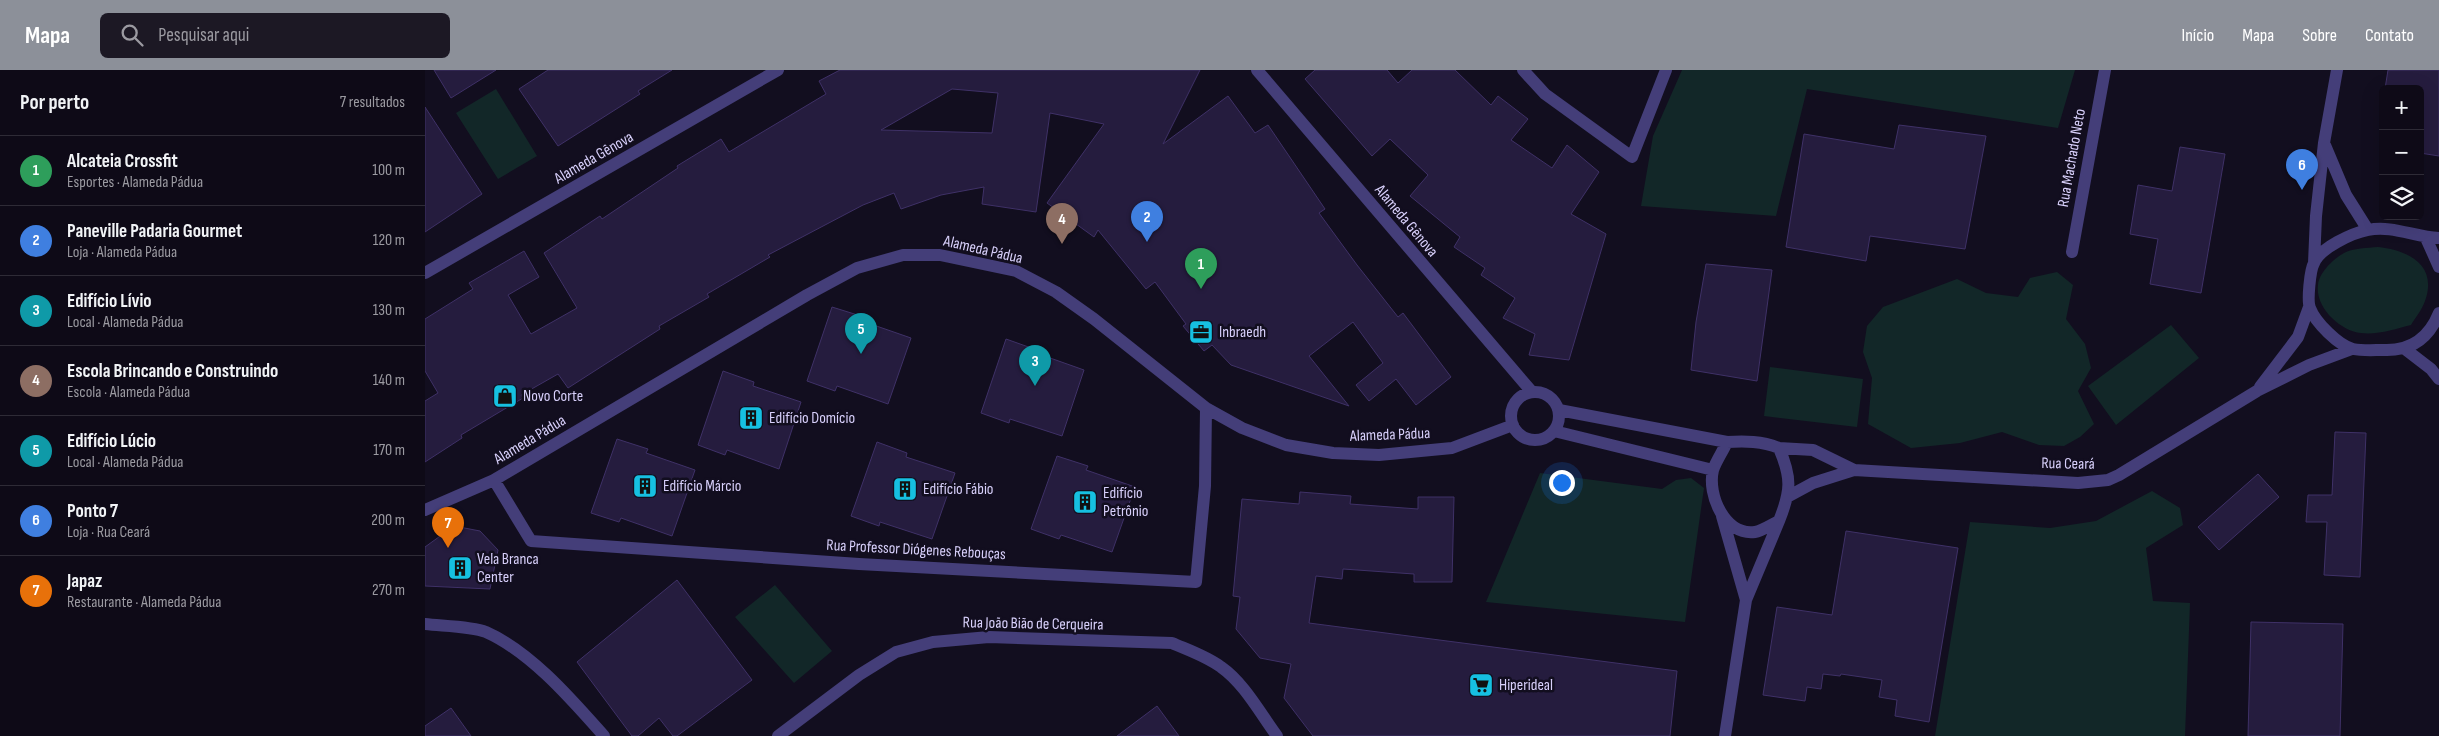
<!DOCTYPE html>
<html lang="pt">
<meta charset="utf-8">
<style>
body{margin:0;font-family:"Sofia Sans Condensed",sans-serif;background:#1c1824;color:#f1f3f6}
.controls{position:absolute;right:15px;top:15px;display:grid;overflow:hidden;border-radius:8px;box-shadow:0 5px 20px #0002}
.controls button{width:45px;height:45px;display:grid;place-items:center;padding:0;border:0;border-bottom:1px solid #2e2b36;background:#0e0a17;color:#f1f3f6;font:25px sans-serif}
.you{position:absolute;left:1136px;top:412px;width:18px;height:18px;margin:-12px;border:4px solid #fff;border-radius:50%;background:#1a73e8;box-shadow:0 0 0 8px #1a73e833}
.badge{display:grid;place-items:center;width:32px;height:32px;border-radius:50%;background:#8c9099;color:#fff;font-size:16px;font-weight:700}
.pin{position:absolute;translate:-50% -41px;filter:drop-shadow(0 1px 2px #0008)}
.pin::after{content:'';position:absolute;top:26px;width:18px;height:15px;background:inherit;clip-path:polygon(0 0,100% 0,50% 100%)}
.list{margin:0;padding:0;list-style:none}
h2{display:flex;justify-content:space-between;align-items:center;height:65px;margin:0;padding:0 20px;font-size:21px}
h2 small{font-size:16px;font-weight:400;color:#9b9aa1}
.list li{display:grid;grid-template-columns:32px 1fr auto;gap:15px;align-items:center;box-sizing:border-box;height:70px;padding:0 20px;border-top:1px solid #2e2b36}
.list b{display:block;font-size:19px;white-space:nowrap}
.list p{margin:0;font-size:16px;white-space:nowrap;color:#9b9aa1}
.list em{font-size:16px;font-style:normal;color:#9b9aa1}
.icon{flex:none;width:28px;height:28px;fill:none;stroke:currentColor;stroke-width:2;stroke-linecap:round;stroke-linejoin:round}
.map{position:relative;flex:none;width:2014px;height:666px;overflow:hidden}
header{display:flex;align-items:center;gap:30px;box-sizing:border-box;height:70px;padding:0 25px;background:#8c9099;color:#fff}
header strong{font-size:24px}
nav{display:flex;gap:28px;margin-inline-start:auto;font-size:18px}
.search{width:350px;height:45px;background:#1c1824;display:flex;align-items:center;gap:12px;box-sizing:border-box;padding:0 18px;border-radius:8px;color:#9b9aa1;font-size:19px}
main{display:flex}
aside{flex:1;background:#0e0a17}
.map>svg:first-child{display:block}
.green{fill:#122728}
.building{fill:#251c3e;stroke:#3f3167;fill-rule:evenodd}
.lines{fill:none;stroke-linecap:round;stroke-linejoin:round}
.minor{stroke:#443e79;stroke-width:12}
.labels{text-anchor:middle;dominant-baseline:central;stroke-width:5;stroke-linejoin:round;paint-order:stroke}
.street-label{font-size:16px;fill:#d8d0fb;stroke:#120e1f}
.poi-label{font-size:16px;fill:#d8d0fb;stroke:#120e1f;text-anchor:start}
</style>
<header>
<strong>Mapa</strong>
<div class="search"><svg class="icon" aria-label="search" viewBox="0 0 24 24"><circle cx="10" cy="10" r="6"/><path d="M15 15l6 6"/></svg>Pesquisar aqui</div>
<nav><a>Início</a><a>Mapa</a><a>Sobre</a><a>Contato</a></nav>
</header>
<main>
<aside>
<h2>Por perto<small>7 resultados</small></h2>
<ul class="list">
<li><span class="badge" style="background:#2e9e5b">1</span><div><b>Alcateia Crossfit</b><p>Esportes · Alameda Pádua</p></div><em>100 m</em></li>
<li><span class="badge" style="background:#3f7fe0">2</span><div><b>Paneville Padaria Gourmet</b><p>Loja · Alameda Pádua</p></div><em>120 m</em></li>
<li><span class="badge" style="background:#0f9aa8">3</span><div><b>Edifício Lívio</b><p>Local · Alameda Pádua</p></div><em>130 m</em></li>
<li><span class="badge" style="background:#8d6e63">4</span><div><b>Escola Brincando e Construindo</b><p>Escola · Alameda Pádua</p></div><em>140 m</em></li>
<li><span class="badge" style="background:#0f9aa8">5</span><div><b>Edifício Lúcio</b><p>Local · Alameda Pádua</p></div><em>170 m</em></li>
<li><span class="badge" style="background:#3f7fe0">6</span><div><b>Ponto 7</b><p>Loja · Rua Ceará</p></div><em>200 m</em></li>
<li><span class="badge" style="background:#e8710a">7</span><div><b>Japaz</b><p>Restaurante · Alameda Pádua</p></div><em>270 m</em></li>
</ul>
</aside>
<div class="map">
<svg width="2014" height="666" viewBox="0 0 2014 666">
<rect width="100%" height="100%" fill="#120e1f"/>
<path class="green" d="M 1257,0 L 1650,0 L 1633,58 L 1382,19 L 1351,146 L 1216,136 L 1228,66 Z
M 71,19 L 112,86 L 73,109 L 31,43 Z
M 1953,177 C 1983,180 2013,195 2000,231 C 1997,240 1990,248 1986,255 C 1970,259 1953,265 1936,263 C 1916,261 1890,238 1893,215 C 1894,203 1908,189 1919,183 C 1929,178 1942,178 1953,177 Z
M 1632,202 L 1648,215 L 1641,249 L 1660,274 L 1666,298 L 1653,321 L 1669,354 L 1655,367 L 1639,376 L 1614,375 L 1577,362 L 1535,373 L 1486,378 L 1443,354 L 1447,308 L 1438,282 L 1442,256 L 1458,237 L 1532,209 L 1561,223 L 1593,227 L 1605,208 Z
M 1746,255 L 1774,288 L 1691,355 L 1663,316 Z
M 1345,297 L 1438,309 L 1432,357 L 1339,346 Z
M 1115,403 L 1237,419 L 1251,410 L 1266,408 L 1279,418 L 1260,552 L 1061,532 Z
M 1727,421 L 1755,438 L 1758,455 L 1721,478 L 1728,531 L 1765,533 L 1760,666 L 1510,666 L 1545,452 L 1625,458 L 1671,451 Z
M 350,515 L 407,581 L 369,613 L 310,547 Z"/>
<path class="building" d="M 9,0 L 71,0 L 26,28 Z
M 123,0 L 247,0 L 213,21 L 215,24 L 133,76 L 94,19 Z
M 415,0 L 775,0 L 738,74 L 803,26 L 830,63 L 843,55 L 900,139 L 894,143 L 932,195 L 973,247 L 978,243 L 1026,307 L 991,335 L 971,309 L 944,331 L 931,315 L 958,293 L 928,252 L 884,286 L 924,336 L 806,295 L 787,275 L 779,281 L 758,256 L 761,254 L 730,212 L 721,219 L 673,160 L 669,167 L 622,133 L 679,54 L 625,43 L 611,142 L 557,134 L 559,117 L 516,125 L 476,139 L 469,123 L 438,135 L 343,185 L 345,187 L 282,224 L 284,227 L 234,256 L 235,259 L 143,318 L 133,304 L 96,325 L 98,328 L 36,365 L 37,368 L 0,392 L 0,331 L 13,323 L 0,301 L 0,249 L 48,219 L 44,213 L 99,181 L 114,207 L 83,225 L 106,264 L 152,238 L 119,183 L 175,146 L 177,149 L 253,98 L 252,96 L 296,69 L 304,82 L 401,24 L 394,11 ZM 527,19 L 573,23 L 567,63 L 456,60 Z
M 890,0 L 962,0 L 973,13 L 987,0 L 1030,0 L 1066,35 L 1073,26 L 1103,49 L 1086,70 L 1127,98 L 1142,75 L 1174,102 L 1146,144 L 1181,164 L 1144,290 L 1104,285 L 1110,264 L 1078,248 L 1090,228 L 1056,205 L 1060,198 L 1029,177 L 1035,167 L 985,126 L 1003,105 L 965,69 L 947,86 L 880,9 Z
M 1963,0 L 2014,0 L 2014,86 L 1995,83 L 1995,19 L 1960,19 Z
M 0,37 L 57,124 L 0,162 Z
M 1474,55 L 1561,66 L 1540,179 L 1445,166 L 1441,191 L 1361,177 L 1379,64 L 1469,79 Z
M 1755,77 L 1800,84 L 1776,223 L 1725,214 L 1733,169 L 1705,164 L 1713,115 L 1747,121 Z
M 1281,194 L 1347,200 L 1332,311 L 1266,300 L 1271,252 Z
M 407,237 L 439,247 L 437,251 L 486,268 L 463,334 L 412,316 L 410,321 L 382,311 Z
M 581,269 L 612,280 L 611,283 L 659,300 L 637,366 L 585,349 L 584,353 L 556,343 Z
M 298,301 L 329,312 L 328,316 L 376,332 L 354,399 L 302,380 L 300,385 L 273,375 Z
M 1910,362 L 1941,363 L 1935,507 L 1899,505 L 1902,452 L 1881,452 L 1883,425 L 1907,425 Z
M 192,369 L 223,379 L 221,383 L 270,400 L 247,466 L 196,448 L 194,452 L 166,443 Z
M 452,372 L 482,383 L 481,387 L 530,403 L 507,469 L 455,452 L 454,456 L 426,446 Z
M 632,386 L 663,396 L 661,400 L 710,417 L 687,482 L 636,465 L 634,469 L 606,459 Z
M 1833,404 L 1854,427 L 1794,480 L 1773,457 Z
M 875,422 L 926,426 L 925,434 L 993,439 L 993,427 L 1029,427 L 1027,512 L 989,512 L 989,504 L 918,499 L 917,509 L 891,506 L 884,553 L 1252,601 L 1245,666 L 888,666 L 859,628 L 866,594 L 835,588 L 811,559 L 815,527 L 808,526 L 817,429 L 874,434 Z
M 29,456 L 55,461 L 73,480 L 65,519 L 0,516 L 0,477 Z
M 1421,461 L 1533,478 L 1504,652 L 1470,646 L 1472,630 L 1454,627 L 1457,610 L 1416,604 L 1415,606 L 1398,604 L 1396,619 L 1382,617 L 1380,631 L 1338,625 L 1352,537 L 1407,545 Z
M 252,510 L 327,610 L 252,666 L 248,666 L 234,648 L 213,666 L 207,666 L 152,592 Z
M 1826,552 L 1918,554 L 1915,666 L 1823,666 Z
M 732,636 L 754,666 L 692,666 Z
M 26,638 L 46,666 L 0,666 L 0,656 Z"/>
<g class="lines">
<path class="minor" d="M 832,0 L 1107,322
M 1098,0 L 1120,24 L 1207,87 L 1241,0
M 1900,75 L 1921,125 L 1943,160
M 2001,168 L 2014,197
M 2014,168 C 1990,167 1967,155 1943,160 C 1927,163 1895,178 1889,193 C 1885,200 1882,231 1885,238 C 1890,252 1914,276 1928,279 C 1938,281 1949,280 1959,280 C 1986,281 2004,268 2014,243
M 1647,182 L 1680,0
M 1889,193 L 1891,146 L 1899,73 L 1912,0
M 0,203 L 353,0
M 1980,279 L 2006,299 L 2014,309
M 1835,317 L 1873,267 L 1884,237
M1086 346a24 24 0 1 1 48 0a24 24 0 1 1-48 0Z
M 1134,340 L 1302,372 C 1320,371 1337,371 1354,378 C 1367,408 1366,421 1354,451 C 1347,454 1337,461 1330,462 C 1300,466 1282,425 1288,400 C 1291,391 1298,381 1302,372
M 1129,361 L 1288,400
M 1354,378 L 1388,380 L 1429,400 L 1653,413 L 1683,410 L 1694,405 L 1832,321 L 1884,295 L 1927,279
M 69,410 L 106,471 L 434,494 L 771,512 L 780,416 L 781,338
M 1364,426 L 1388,413 L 1429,400
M 0,440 L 69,410 L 382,225 L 432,198 L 478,185 L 515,185 L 591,201 L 631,222 L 669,249 L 781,338 L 817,358 L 861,375 L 908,383 L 954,385 L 1027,378 L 1088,355
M 1297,446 L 1321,530
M 0,554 C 17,556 46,556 61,562 C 106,582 147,630 179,666
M 353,666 L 434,605 L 471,582 L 508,572 L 564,567 L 747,573 C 763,580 781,586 796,597 C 819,613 835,643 852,666
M 1300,666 L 1321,530 L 1354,451"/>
</g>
<defs>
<symbol id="office-square" viewBox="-11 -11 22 22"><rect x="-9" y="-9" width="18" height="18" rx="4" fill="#16c0e1" stroke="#120e1f"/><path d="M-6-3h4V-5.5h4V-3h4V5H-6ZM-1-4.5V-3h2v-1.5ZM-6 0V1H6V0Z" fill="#111"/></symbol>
<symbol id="shop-square" viewBox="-11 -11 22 22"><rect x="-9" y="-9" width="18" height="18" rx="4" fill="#16c0e1" stroke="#120e1f"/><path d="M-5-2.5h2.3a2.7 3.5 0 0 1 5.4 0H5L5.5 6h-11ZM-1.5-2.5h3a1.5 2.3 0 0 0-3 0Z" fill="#111"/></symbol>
<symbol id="building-square" viewBox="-11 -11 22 22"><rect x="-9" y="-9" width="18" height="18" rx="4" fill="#16c0e1" stroke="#120e1f"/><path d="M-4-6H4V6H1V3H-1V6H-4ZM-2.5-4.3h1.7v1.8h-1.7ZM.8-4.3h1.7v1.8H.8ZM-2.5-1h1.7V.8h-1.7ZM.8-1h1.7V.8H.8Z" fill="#111"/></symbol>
<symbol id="supermarket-square" viewBox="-11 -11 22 22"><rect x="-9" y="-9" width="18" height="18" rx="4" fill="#16c0e1" stroke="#120e1f"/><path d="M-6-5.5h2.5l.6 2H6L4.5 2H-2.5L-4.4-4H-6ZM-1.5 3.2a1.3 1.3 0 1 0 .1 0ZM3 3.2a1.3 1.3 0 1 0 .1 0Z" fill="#111"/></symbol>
</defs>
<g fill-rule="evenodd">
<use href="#office-square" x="762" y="248" width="28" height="28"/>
<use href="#shop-square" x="66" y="312" width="28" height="28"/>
<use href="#building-square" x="312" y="334" width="28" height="28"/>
<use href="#building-square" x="206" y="402" width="28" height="28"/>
<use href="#building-square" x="466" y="405" width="28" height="28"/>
<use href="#building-square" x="646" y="418" width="28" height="28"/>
<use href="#building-square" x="21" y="484" width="28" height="28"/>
<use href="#supermarket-square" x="1042" y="601" width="28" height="28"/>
</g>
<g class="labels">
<g class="street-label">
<text transform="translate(169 88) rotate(-30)">Alameda Gênova</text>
<text transform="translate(1647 88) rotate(-80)">Rua Machado Neto</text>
<text transform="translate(981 151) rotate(50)">Alameda Gênova</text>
<text transform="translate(558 180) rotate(13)">Alameda Pádua</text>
<text transform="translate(965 365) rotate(-2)">Alameda Pádua</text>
<text transform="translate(105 370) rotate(-31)">Alameda Pádua</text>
<text transform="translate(1643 394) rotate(1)">Rua Ceará</text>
<text transform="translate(491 480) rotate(3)">Rua Professor Diógenes Rebouças</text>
<text transform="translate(608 554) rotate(1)">Rua João Bião de Cerqueira</text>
</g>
<g class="poi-label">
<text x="794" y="262">Inbraedh</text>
<text x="98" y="326">Novo Corte</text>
<text x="344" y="348">Edifício Domício</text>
<text x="238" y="416">Edifício Márcio</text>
<text x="498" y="419">Edifício Fábio</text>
<text x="678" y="423">Edifício<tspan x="678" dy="18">Petrônio</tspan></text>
<text x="52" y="489">Vela Branca<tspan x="52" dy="18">Center</tspan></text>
<text x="1074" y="615">Hiperideal</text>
</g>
</g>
</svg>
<div class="controls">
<button>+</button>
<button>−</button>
<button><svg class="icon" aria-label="layers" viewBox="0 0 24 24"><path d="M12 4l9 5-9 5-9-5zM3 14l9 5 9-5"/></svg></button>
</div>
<div class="you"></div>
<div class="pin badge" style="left:776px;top:219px;background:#2e9e5b">1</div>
<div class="pin badge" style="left:722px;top:172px;background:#3f7fe0">2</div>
<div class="pin badge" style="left:610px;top:316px;background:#0f9aa8">3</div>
<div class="pin badge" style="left:637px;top:174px;background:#8d6e63">4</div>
<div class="pin badge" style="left:436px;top:284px;background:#0f9aa8">5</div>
<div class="pin badge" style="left:1877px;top:120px;background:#3f7fe0">6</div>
<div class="pin badge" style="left:23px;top:478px;background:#e8710a">7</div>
</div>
</main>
